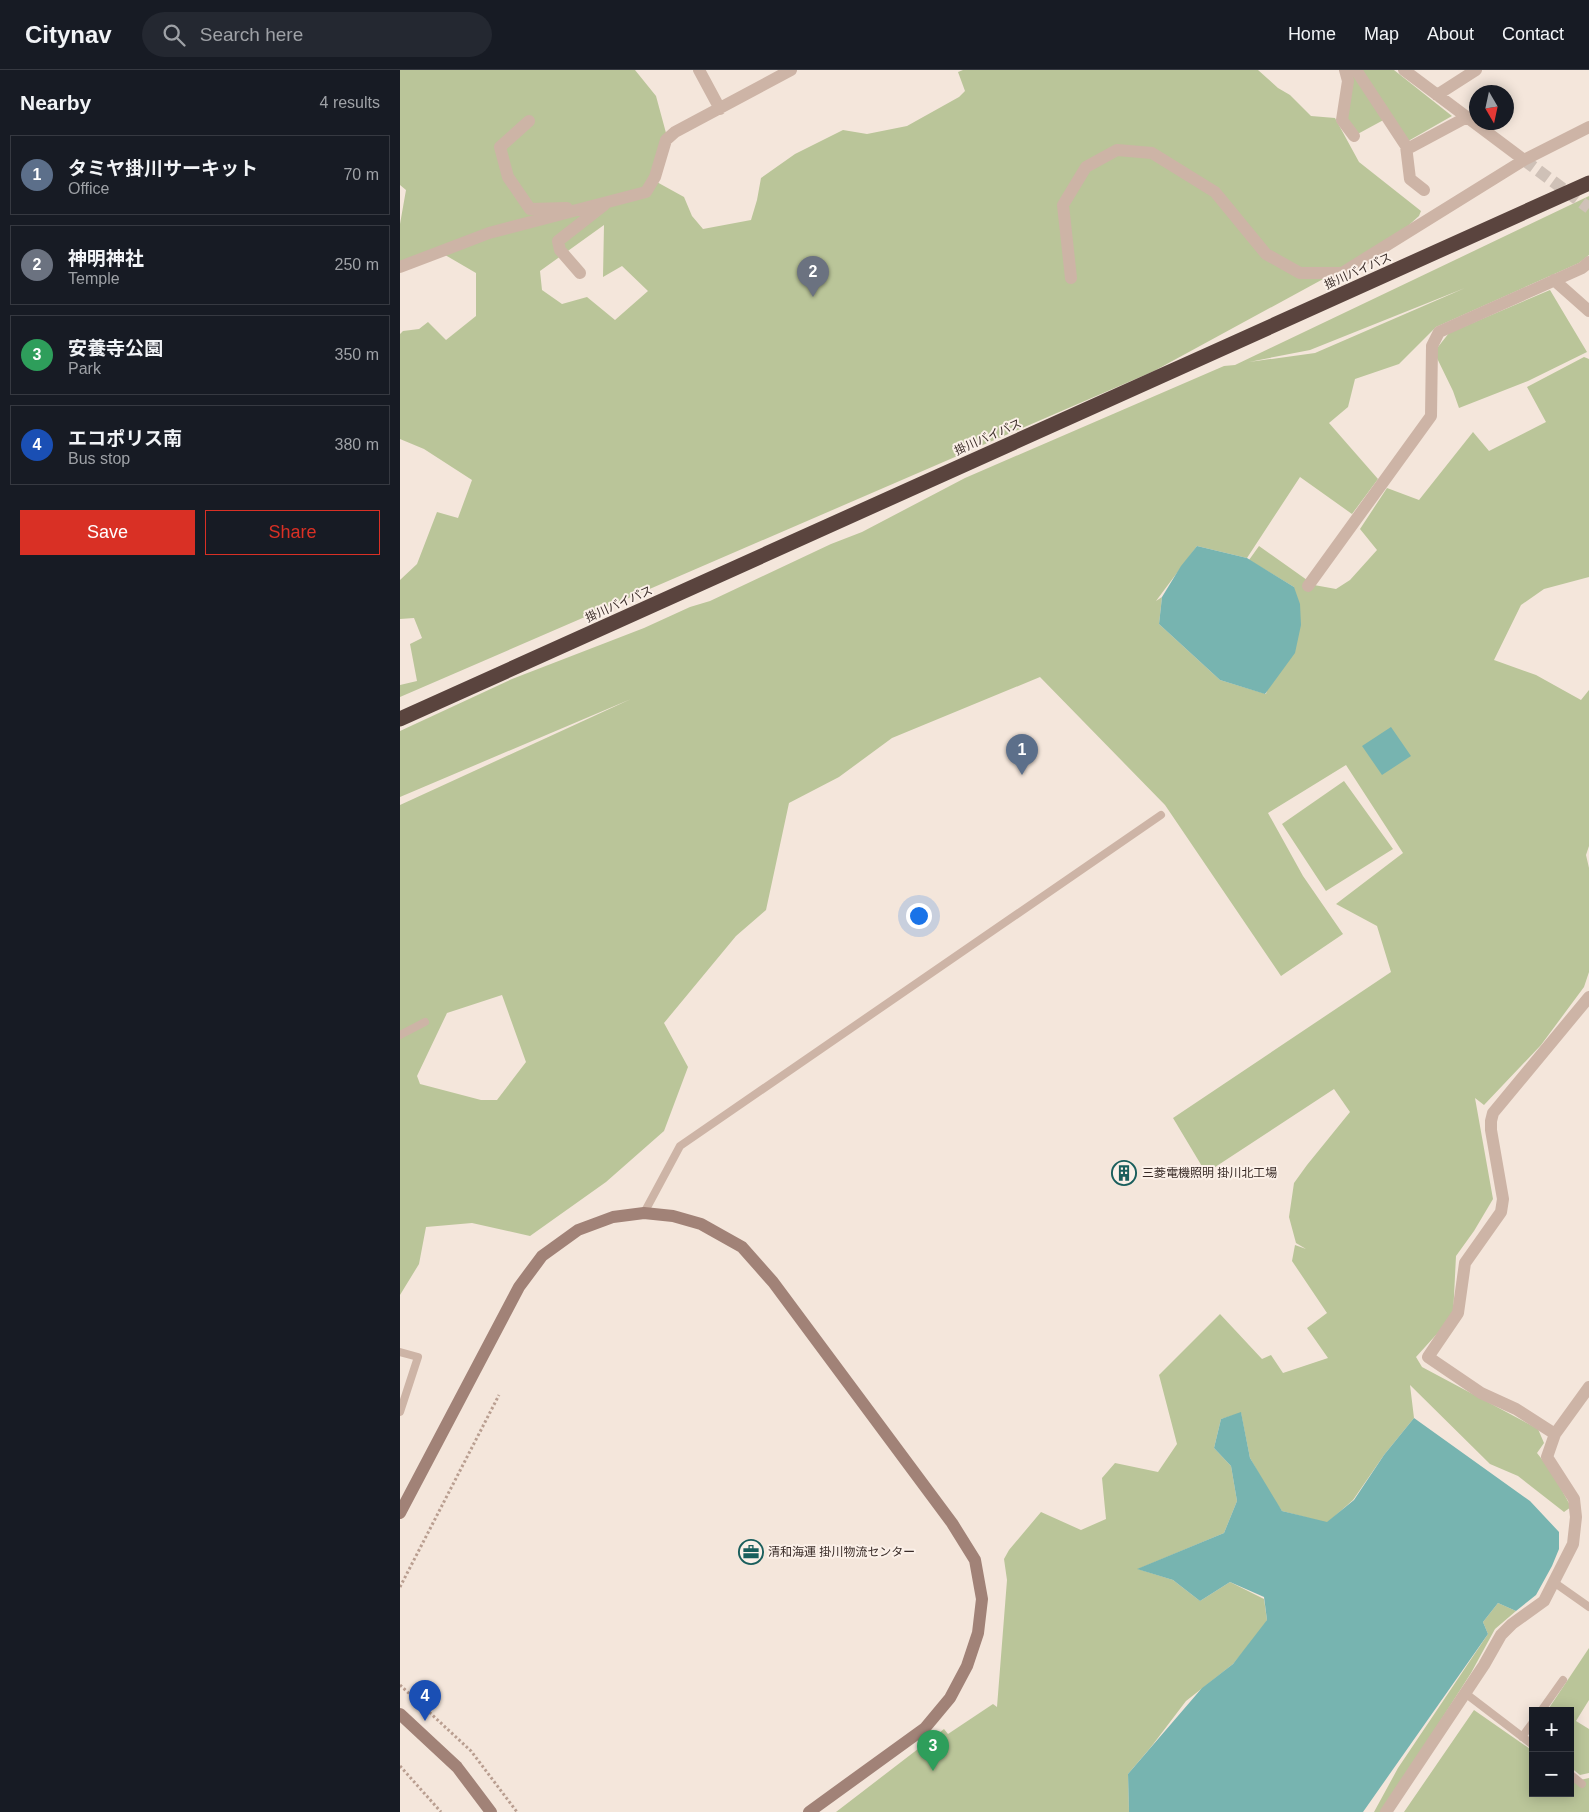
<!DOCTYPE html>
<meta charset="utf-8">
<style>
body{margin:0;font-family:Arial,"Noto Sans JP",sans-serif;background:#242831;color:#f1f3f6}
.controls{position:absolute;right:15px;bottom:15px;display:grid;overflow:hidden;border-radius:0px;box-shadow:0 2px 12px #0003}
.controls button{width:45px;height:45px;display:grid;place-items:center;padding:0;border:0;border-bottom:1px solid #363941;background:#171b24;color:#f1f3f6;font:25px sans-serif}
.compass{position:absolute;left:1069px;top:15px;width:45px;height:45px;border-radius:50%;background:#171b24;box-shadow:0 2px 12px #0003;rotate:171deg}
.you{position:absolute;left:518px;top:845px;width:18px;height:18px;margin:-12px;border:4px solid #fff;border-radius:50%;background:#1a73e8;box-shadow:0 0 0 8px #1a73e833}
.badge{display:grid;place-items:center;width:32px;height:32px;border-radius:50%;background:#d93025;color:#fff;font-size:16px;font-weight:700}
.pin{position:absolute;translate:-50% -41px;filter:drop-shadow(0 1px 2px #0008)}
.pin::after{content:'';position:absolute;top:26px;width:18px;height:15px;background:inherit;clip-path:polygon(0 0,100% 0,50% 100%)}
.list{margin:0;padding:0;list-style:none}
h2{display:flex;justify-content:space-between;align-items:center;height:65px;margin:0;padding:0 20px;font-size:21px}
h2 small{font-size:16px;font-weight:400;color:#9ea1a6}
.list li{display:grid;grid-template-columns:32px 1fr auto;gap:15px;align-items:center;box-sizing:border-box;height:80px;margin:0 10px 10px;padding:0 10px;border:1px solid #363941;border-radius:0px}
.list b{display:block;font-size:19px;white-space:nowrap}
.list p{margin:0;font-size:16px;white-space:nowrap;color:#9ea1a6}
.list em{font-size:16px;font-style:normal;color:#9ea1a6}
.actions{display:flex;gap:10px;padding:15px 20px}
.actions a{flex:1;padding:11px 0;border:1px solid #d93025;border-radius:0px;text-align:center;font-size:18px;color:#d93025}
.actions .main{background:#d93025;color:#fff}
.icon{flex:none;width:28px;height:28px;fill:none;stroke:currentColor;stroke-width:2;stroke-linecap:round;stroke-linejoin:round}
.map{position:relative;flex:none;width:1189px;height:1742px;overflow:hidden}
header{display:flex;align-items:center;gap:30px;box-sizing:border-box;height:70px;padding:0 25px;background:#171b24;border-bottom:1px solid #363941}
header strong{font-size:24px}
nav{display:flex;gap:28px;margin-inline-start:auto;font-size:18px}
.search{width:350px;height:45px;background:#242831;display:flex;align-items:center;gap:12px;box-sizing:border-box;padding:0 18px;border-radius:28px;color:#9ea1a6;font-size:19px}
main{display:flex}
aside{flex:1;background:#171b24}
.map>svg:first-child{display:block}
.green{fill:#bac599;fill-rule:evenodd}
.water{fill:#77b4b0}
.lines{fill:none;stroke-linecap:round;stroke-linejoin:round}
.street-tunnel{stroke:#cfc1b7;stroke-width:12;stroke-dasharray:12 6;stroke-linecap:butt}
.path{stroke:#b99e90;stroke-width:3;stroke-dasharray:2.5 2.5;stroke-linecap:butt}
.lane{stroke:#cdb4a6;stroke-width:8}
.street{stroke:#cdb4a6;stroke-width:12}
.secondary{stroke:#a18277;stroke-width:12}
.highway{stroke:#5a443e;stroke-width:15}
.labels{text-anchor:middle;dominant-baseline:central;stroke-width:4;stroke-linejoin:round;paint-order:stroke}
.street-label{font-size:12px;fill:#392b27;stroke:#fbf0e8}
.poi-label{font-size:12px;fill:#392b27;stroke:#fbf0e8;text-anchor:start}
</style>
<header>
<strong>Citynav</strong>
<div class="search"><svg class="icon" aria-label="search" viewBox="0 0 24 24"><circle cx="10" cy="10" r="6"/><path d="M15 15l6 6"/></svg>Search here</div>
<nav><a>Home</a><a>Map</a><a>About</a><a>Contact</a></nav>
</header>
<main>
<aside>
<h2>Nearby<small>4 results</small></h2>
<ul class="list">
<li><span class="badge" style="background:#5c6f8a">1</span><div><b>タミヤ掛川サーキット</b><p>Office</p></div><em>70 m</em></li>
<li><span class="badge" style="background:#6b7280">2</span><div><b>神明神社</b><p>Temple</p></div><em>250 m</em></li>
<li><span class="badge" style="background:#2e9e5b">3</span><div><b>安養寺公園</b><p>Park</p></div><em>350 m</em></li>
<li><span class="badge" style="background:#1a4fb4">4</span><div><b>エコポリス南</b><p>Bus stop</p></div><em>380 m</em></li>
</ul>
<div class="actions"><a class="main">Save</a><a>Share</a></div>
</aside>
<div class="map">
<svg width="1189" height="1742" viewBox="0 0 1189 1742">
<rect width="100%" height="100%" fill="#f4e6db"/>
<path class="green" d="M 0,0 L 235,0 L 256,26 L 269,74 L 255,111 L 284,127 L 292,146 L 303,159 L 351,150 L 357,130 L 361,108 L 395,84 L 443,60 L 467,64 L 507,56 L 559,27 L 565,21 L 558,2 L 563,0 L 858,0 L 878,18 L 890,25 L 911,46 L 935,48 L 959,92 L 1021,141 L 1019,146 L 981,180 L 947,196 L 754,301 L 0,627 L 0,615 L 17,611 L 10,574 L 22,568 L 14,548 L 0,549 L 0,510 L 17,494 L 37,442 L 58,448 L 72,410 L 24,379 L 0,369 L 0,264 L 3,261 L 19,259 L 28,252 L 46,270 L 76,246 L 76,203 L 40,182 L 0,195 L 0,154 L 6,120 L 0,115 ZM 204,155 L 203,207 L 222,196 L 248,221 L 215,250 L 187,227 L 162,234 L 142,220 L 140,201 Z
M 949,0 L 994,0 L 1052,46 L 1003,74 L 989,47 L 954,66 L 942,50 Z
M 1189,126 L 1189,185 L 1179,193 L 1036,257 L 999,294 L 955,309 L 948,337 L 929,353 L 978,409 L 952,444 L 900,407 L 847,488 L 797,476 L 756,531 L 762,527 L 759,554 L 820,610 L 866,624 L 894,517 L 849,490 L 859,476 L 914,515 L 936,519 L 950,510 L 977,480 L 960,459 L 987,418 L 1019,430 L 1073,362 L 1089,381 L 1146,352 L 1127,317 L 1184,287 L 1189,289 L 1189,507 L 1144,519 L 1121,535 L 1094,590 L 1136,605 L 1181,630 L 1189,620 L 1189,776 L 1186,785 L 1189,798 L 1189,902 L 1184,917 L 1141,975 L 1084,1035 L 1075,1028 L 1093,1129 L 1074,1161 L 1056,1186 L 1053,1246 L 1016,1287 L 1022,1297 L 1138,1359 L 1144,1373 L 1137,1383 L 1152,1402 L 1171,1437 L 1164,1442 L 1118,1406 L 1090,1394 L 1010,1315 L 1014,1348 L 984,1385 L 953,1430 L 927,1453 L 882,1441 L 872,1427 L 850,1388 L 841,1343 L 821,1349 L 814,1378 L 831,1396 L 837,1431 L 824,1463 L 738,1499 L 773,1510 L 800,1531 L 830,1512 L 864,1529 L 867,1550 L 865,1556 L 833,1594 L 786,1631 L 751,1677 L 728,1704 L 729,1742 L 436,1742 L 544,1659 L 548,1664 L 593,1634 L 597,1637 L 607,1510 L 604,1489 L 609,1480 L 641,1442 L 681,1460 L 706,1449 L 702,1408 L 715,1393 L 758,1402 L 777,1374 L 759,1305 L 820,1244 L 862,1289 L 871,1285 L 883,1303 L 928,1288 L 907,1258 L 927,1243 L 892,1191 L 895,1175 L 906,1179 L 896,1173 L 889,1147 L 894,1113 L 907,1095 L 950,1042 L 934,1019 L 806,1103 L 773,1048 L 991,902 L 977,856 L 936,834 L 1003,783 L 946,695 L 868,743 L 903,806 L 943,864 L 881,906 L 765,735 L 640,607 L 492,668 L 439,707 L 389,733 L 366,840 L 336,866 L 264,953 L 288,997 L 264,1061 L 206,1112 L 130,1166 L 72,1153 L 26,1157 L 19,1194 L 0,1225 L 0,735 L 231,629 L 0,727 L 0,661 L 112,609 L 244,558 L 290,537 L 310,531 L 431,474 L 462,462 L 565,408 L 824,296 L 835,295 ZM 1065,218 L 915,283 L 849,292 L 910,280 ZM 102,925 L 126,992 L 97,1030 L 81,1030 L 20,1014 L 17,1006 L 47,943 Z
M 1150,220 L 1187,282 L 1128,311 L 1059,338 L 1053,321 L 1034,282 L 1049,263 Z
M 944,711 L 993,779 L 926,821 L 882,754 Z
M 1098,1533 L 1116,1541 L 1095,1559 L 1071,1603 L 982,1742 L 974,1742 L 998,1698 L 1088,1564 L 1083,1552 Z
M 1189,1578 L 1189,1630 L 1176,1651 L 1189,1659 L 1189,1703 L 1180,1705 L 1170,1697 L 1170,1641 L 1147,1641 Z
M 1074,1640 L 1133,1681 L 1133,1723 L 1170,1723 L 1170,1707 L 1176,1711 L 1189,1708 L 1189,1742 L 1004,1742 Z"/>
<path class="water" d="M 797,476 L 847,488 L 894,517 L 900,534 L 901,555 L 895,583 L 865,624 L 820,610 L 759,554 L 762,527 L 781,496 Z
M 991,657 L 1011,686 L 982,705 L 962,676 Z
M 841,1342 L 850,1388 L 882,1441 L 927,1452 L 954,1430 L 984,1385 L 1014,1348 L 1130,1431 L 1159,1462 L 1159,1479 L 1152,1496 L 1136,1525 L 1116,1541 L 1098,1533 L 1083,1552 L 1088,1564 L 963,1742 L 729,1742 L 728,1704 L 802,1618 L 833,1594 L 867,1550 L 864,1527 L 830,1512 L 800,1531 L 773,1510 L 737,1499 L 824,1463 L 837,1431 L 831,1396 L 814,1378 L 821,1349 Z"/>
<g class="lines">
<path class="street-tunnel" d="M 1124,90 L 1189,138"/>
<path class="path" d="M 0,1517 L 99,1325
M 0,1615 L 71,1681 L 117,1742
M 0,1696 L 41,1742"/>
<path class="lane" d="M 0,965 L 25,952
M 244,1143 L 280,1076 L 761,745
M 0,1282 L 18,1287 L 0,1342
M 1155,1513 L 1189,1537
M 1065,1623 L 1133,1675
M 1141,1641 L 1163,1610
M 1122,1667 L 1133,1652
M 1170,1704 L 1182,1714"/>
<path class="street" d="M 299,0 L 320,39
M 945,0 L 948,11 L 942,50 L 954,66
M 956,0 L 1006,76 L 1011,77 L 1067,47
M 1004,0 L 1124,90
M 1037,25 L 1076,0
M 129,51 L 100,77 L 108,107 L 130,139 L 167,138
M 1006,76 L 1010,109 L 1024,120
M 0,197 L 89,163 L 246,122 L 255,107 L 266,70 L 275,62 L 391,0
M 180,203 L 160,180 L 158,171 L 204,135
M 671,208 L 663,135 L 686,97 L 717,80 L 752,83 L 815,122 L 866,184 L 900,203 L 942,203 L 1124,90 L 1189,57
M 1154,210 L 1189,241
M 908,516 L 1031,346 L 1032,276 L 1039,262 L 1182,198 L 1189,192
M 1155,1364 L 1116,1339 L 1081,1323 L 1028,1287 L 1058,1243 L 1065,1193 L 1101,1142 L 1103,1129 L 1091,1060 L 1091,1051 L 1093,1043 L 1189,927
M 986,1742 L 1084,1595 L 1101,1565 L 1112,1554 L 1144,1531 L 1173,1474 L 1176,1447 L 1174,1429 L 1147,1387 L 1155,1364 L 1189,1317"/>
<path class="secondary" d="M 0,1443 L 119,1217 L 142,1186 L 178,1160 L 213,1147 L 244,1143 L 273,1146 L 301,1154 L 342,1177 L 373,1212 L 552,1453 L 575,1490 L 582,1529 L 578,1563 L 567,1596 L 550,1628 L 525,1658 L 409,1742
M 0,1644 L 57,1697 L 91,1742"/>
<path class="highway" d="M 0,649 L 1189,113"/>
</g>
<defs>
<symbol id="building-ring" viewBox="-11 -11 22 22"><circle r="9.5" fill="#fbf0e8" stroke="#195e5c" stroke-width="1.5"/><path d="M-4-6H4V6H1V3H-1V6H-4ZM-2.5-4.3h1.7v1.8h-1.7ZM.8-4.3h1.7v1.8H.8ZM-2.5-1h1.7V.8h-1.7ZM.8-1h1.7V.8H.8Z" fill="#195e5c"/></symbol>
<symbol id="office-ring" viewBox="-11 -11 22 22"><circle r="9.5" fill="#fbf0e8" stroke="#195e5c" stroke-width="1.5"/><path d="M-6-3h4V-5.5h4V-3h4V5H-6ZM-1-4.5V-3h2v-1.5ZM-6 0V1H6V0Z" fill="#195e5c"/></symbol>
</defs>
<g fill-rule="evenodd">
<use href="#building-ring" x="710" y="1089" width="28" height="28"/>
<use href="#office-ring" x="337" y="1468" width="28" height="28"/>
</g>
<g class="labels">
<g class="street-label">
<text transform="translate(958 201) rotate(-24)">掛川バイパス</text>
<text transform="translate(588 367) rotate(-24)">掛川バイパス</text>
<text transform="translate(219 534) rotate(-24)">掛川バイパス</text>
</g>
<g class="poi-label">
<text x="742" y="1103">三菱電機照明 掛川北工場</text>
<text x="368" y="1482">清和海運 掛川物流センター</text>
</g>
</g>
</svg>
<div class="controls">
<button>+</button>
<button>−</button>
</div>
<svg class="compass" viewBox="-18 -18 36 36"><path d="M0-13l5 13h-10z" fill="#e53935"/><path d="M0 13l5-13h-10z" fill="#9ea1a6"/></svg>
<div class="you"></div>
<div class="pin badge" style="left:622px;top:705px;background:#5c6f8a">1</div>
<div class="pin badge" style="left:413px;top:227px;background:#6b7280">2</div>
<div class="pin badge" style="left:533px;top:1701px;background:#2e9e5b">3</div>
<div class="pin badge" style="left:25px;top:1651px;background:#1a4fb4">4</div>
</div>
</main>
